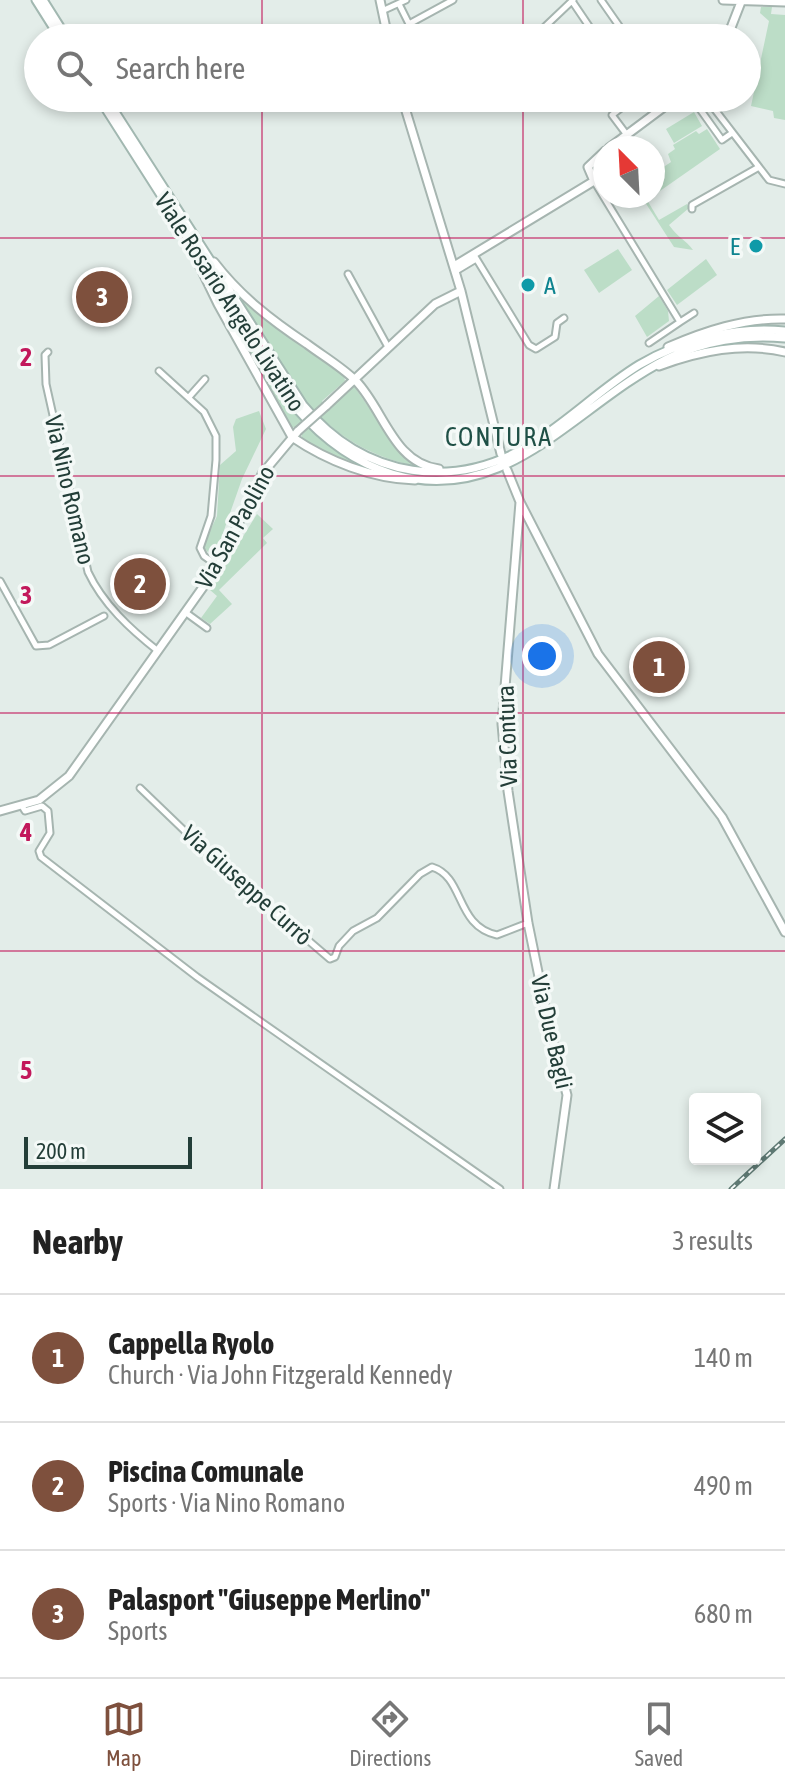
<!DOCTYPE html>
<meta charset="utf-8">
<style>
body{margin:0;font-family:"Asap Condensed",sans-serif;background:#f6f6f6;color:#222}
.controls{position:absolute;right:24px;bottom:24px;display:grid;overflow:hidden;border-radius:8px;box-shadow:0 4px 12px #0003}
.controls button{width:72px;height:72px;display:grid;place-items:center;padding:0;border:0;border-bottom:2px solid #e0e0e0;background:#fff;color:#222;font:40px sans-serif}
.compass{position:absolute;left:593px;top:136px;width:72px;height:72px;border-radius:50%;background:#fff;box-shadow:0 4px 12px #0003;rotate:336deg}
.scale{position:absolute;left:24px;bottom:20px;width:168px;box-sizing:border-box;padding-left:8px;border:4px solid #233e38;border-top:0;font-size:22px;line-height:28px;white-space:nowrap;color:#233e38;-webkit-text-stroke:6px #f4f9f7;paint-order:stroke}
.you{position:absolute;left:542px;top:656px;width:28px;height:28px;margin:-20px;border:6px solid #fff;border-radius:50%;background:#1a73e8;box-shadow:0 0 0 12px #1a73e833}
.badge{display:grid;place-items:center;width:52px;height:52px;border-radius:50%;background:#7e503d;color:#fff;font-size:26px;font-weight:700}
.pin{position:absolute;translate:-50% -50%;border:4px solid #fff;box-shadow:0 2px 8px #0006}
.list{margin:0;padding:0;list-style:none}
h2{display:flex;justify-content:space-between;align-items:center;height:104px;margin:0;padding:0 32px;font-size:34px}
h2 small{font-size:26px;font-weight:400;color:#767676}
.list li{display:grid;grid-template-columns:52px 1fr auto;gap:24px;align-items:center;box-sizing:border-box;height:128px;padding:0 32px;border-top:2px solid #e0e0e0}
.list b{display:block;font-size:30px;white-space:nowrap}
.list p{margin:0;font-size:26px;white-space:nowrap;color:#767676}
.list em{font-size:26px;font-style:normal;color:#767676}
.icon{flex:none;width:44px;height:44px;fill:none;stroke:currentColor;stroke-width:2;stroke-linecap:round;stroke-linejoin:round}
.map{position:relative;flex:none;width:785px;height:1189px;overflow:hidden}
.search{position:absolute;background:#fff;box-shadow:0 4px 12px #0003;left:24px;right:24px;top:24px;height:88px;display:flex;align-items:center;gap:20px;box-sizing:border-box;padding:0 28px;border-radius:44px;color:#767676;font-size:30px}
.sheet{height:488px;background:#fff}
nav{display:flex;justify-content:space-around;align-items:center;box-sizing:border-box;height:112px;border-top:2px solid #e0e0e0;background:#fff;font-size:22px;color:#767676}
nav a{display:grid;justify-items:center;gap:4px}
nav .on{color:#7e503d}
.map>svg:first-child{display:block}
.green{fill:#bcddc7}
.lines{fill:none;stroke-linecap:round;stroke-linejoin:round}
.minor-casing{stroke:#a6b5b0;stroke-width:9}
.tertiary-casing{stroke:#a6b5b0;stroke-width:11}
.secondary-casing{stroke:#a2b8b1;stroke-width:11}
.minor{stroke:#fff;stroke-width:5}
.tertiary{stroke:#fff;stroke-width:7}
.secondary{stroke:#fff;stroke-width:7}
.rail-casing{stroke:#5e7973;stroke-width:5}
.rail{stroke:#f4f9f7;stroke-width:2;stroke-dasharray:6;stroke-linecap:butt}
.tertiary-bridge-casing{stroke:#a6b5b0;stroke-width:11;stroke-linecap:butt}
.tertiary-bridge{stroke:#fff;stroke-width:7}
.grid{fill:none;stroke:#c2185b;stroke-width:2;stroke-opacity:0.55}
.culture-dot{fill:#0f9aa8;stroke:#f4f9f7;stroke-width:3}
.labels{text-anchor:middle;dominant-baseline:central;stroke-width:7;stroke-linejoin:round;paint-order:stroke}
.culture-label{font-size:24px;fill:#0d838f;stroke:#f4f9f7;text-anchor:end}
.street-label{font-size:24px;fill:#233e38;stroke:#f4f9f7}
.neighbourhood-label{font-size:26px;letter-spacing:2px;fill:#1f5046;stroke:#f4f9f7}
.grid-label{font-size:26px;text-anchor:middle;font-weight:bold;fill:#c2185b;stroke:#f4f9f7;stroke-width:7;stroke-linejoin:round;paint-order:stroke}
</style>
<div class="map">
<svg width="785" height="1189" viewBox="0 0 785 1189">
<rect width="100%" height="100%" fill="#e3ede9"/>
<path class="green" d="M 761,7 L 772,7 L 771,14 L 785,15 L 785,120 L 774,118 L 773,111 L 751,106 L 769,21 L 760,13 Z
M 694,112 L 702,126 L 674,143 L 666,129 Z
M 707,129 L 720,149 L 647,200 L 659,220 L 687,204 L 689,208 L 669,225 C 678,238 685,239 693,250 L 674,247 L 641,196 L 653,196 L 653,174 L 671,162 L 668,154 L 675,149 L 673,145 L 696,131 L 699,134 Z
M 618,249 L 632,270 L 599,293 L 584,270 Z
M 706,259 L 717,275 L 677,305 L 667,290 Z
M 234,291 L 257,313 L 344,375 L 345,381 L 322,401 L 328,410 L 354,386 L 401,454 L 415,466 C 313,444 284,371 234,291 Z
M 659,296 L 668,311 L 669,321 L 647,337 L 635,316 Z
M 221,301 L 306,426 L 340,454 L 372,472 L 309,445 L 301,439 L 302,435 L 295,427 L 291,428 Z
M 259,411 L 266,429 L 242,479 L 216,553 L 210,554 L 205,549 L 204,544 L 217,516 L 220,465 L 236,451 L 233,427 L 236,419 Z
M 257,514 L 273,529 L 263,538 L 267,543 L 219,590 L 232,604 L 210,624 L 201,618 L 217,596 L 210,590 Z"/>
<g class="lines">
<defs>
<path id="minor" d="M 601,0 L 624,33 L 619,38
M 572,1 L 597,38
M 399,4 L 409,24 L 453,0
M 382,11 L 406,0
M 533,38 L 573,0
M 692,98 L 722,140 L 732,133
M 706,98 L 769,180 L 785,184
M 627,135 L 612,115 L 634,98
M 594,181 L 680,322 L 649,343
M 692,209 L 692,205 L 759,167
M 474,255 L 529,345 L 536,349 L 555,337 L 557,323 L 564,318
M 456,271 L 476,259
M 348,274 L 388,347
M 680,322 L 694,313
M 48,352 L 45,355 L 46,384 L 88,572 C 103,604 130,629 158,651
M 159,371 L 204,412 L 216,436 L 216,460 L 211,516 L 200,548 L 204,556 L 218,566
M 189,397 L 205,379
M 0,581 L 36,646 L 49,645 L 104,616
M 185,612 L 207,628
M 140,788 L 218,863 L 330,959 L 335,957 L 339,946 L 353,931 L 377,918 L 420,874 L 432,867 C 465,877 455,926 497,935 L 528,923
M 22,806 L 25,811 L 42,806 L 48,811 L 50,833 L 39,851 L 41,857 L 197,977 L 500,1189"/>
<path id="tertiary" d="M 380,0 L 388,38
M 723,0 L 785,2
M 727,38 L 741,2
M 402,98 L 461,291 L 501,454
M 609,148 L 676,98
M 187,240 L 218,304 L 292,437 C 327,461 373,479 415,480
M 214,262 C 240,296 271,320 307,344 C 323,356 342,367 356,381 C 384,410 393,463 439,469
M 454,266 L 594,181 L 588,167 L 605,151
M 668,347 C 705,331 744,318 785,319
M 659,366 C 700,351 742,342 785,352
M 326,406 L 435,304 L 461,291
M 507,470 L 520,502 L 598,654 L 722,817 L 785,932
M 520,502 L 502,724 L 508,791 L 528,923 L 548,1021 L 567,1095 L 554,1189
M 0,811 L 39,800 L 69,776 L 218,566 L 262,474 L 298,431"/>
<path id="secondary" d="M 36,0 L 60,38
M 43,0 L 67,38
M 99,98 L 298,410 C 324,440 354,462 392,474 C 507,508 575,405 667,359 C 703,341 745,334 785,338
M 106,98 L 303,405 C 364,479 456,493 536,441 C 572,418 603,387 639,365 C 681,340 736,326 785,331"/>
</defs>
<use href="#minor" class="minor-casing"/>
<use href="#tertiary" class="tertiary-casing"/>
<use href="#secondary" class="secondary-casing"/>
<use href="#minor" class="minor"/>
<use href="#tertiary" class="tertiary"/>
<use href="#secondary" class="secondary"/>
<defs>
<path id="rail" d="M 731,1189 L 785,1139"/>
</defs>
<use href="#rail" class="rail-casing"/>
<use href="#rail" class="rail"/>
<defs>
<path id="tertiary-bridge" d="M 298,431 L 326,406"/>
</defs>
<use href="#tertiary-bridge" class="tertiary-bridge-casing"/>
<use href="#tertiary-bridge" class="tertiary-bridge"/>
</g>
<path class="grid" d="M 262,0 L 262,38M 523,0 L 523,38M 262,98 L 262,1189M 523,98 L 523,1189M 0,238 L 785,238M 0,476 L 785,476M 0,713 L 785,713M 0,951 L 785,951"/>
<g class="culture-dot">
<circle cx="756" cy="246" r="8"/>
<circle cx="528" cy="285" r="8"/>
</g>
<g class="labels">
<g class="culture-label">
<text x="740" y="246">E</text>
<text x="544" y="285" text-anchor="start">A</text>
</g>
<g class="street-label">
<text transform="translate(230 302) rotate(57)">Viale Rosario Angelo Livatino</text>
<text transform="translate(70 490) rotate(77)">Via Nino Romano</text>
<text transform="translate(235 527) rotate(-61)">Via San Paolino</text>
<text transform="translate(507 736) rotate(-92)">Via Contura</text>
<text transform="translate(247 885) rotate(42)">Via Giuseppe Currò</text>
<text transform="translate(552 1032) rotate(77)">Via Due Bagli</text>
</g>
<g class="neighbourhood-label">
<text x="499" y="437">CONTURA</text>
</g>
</g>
<g class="grid-label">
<text x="26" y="366">2</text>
<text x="26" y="604">3</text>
<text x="26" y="841">4</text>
<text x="26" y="1079">5</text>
</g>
</svg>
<div class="controls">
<button><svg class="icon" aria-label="layers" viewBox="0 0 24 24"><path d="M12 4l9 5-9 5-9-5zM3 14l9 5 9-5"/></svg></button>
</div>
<svg class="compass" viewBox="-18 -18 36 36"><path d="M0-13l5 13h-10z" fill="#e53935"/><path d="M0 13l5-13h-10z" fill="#767676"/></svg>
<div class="scale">200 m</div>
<div class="you"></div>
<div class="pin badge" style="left:659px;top:667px">1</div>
<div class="pin badge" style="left:140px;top:584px">2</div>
<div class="pin badge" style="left:102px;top:297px">3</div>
<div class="search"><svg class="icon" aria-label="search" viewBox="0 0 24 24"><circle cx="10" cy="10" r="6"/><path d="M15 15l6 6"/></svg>Search here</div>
</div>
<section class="sheet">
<h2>Nearby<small>3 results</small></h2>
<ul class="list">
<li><span class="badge">1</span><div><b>Cappella Ryolo</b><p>Church · Via John Fitzgerald Kennedy</p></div><em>140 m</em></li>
<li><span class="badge">2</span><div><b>Piscina Comunale</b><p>Sports · Via Nino Romano</p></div><em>490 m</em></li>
<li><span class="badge">3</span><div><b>Palasport &quot;Giuseppe Merlino&quot;</b><p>Sports</p></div><em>680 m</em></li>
</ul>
</section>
<nav>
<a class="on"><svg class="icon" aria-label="map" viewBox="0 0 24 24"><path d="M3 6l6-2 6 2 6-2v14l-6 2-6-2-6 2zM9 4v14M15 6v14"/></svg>Map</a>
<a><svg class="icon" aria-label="directions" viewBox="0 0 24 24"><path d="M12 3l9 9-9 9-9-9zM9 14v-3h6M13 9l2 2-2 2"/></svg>Directions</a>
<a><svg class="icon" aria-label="saved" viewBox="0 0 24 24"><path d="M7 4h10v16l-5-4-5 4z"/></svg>Saved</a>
</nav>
